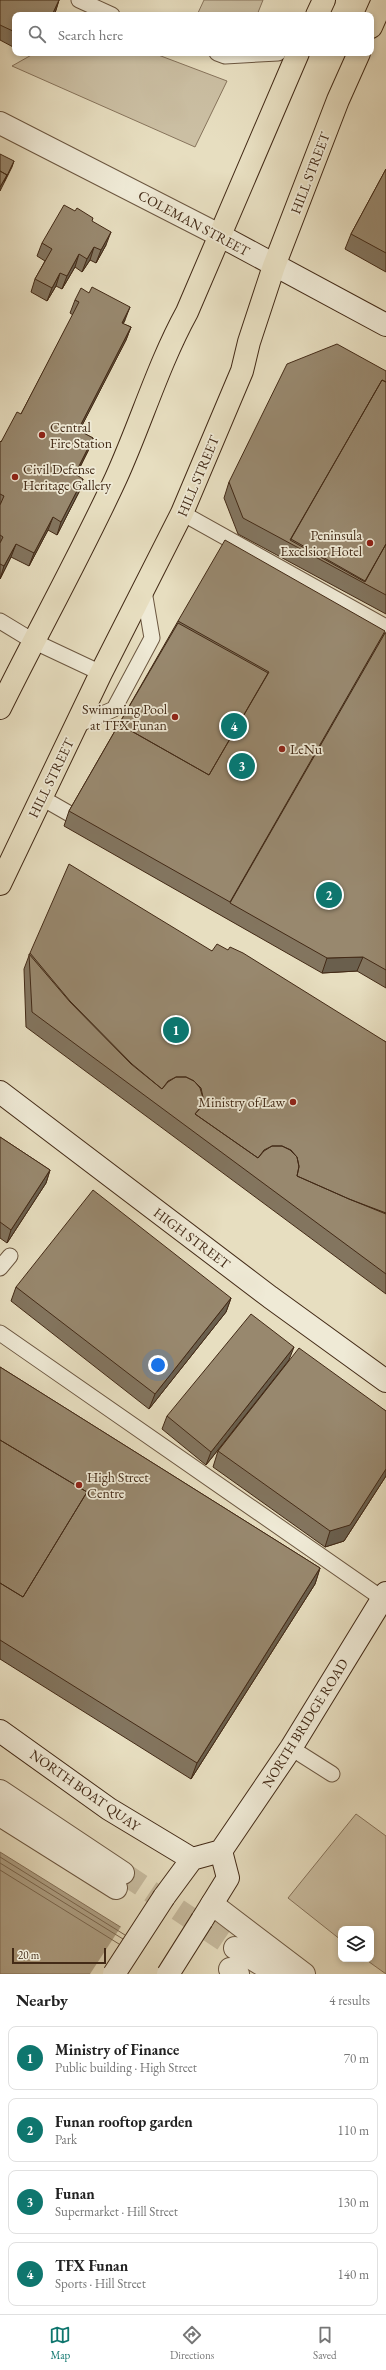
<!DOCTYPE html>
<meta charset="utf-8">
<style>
body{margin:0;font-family:"EB Garamond",serif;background:#f6f6f6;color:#222}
.controls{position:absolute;right:12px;bottom:12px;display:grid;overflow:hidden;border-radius:8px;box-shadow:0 2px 6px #0003}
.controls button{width:36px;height:36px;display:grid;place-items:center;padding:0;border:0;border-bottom:1px solid #e0e0e0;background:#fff;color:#222;font:20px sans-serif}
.scale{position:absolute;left:12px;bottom:10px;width:94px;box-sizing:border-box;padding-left:4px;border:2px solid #432a16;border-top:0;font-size:11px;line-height:14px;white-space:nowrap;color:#432a16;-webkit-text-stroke:3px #efead6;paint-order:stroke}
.you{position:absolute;left:158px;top:1365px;width:14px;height:14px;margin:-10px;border:3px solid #fff;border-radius:50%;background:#1a73e8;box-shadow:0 0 0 6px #1a73e833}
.badge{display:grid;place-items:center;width:26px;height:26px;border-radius:50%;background:#0f766e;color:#fff;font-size:13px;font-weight:700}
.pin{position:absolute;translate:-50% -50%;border:2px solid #fff;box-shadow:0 1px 4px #0006}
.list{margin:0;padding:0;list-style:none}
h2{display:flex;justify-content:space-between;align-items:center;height:52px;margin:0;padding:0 16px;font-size:17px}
h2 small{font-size:13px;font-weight:400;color:#767676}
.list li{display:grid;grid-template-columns:26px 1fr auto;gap:12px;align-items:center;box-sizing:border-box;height:64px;margin:0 8px 8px;padding:0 8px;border:1px solid #e0e0e0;border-radius:8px}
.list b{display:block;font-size:15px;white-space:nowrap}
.list p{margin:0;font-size:13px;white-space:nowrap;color:#767676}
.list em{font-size:13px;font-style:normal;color:#767676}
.icon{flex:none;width:22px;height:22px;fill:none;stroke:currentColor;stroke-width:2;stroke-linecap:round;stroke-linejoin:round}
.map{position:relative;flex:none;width:386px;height:1974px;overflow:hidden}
.search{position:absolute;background:#fff;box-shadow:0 2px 6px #0003;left:12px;right:12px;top:12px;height:44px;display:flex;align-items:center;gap:10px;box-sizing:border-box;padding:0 14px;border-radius:8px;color:#767676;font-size:15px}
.sheet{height:340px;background:#fff}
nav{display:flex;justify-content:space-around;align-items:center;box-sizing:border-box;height:56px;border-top:1px solid #e0e0e0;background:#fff;font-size:11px;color:#767676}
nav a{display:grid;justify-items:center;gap:2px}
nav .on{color:#0f766e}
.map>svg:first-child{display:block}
.green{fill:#cbbfa3;stroke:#87745c}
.water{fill:#afa186;stroke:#847159}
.pier{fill:#e7dec0}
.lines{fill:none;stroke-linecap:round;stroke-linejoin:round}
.shore{stroke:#79664e;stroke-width:1}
.street-tunnel{stroke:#c6ba9e;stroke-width:22;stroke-dasharray:22 11;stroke-linecap:butt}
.lane-casing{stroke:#6c5740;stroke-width:17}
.street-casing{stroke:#6c5740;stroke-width:24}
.secondary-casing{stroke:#432a16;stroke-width:24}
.primary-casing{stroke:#432a16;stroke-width:24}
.lane{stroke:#efead6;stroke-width:15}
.street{stroke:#efead6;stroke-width:22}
.secondary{stroke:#efead6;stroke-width:22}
.primary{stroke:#e7dec0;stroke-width:22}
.secondary-bridge-casing{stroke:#432a16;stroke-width:24;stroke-linecap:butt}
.secondary-bridge{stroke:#efead6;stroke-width:22}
.wall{fill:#83755f;stroke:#432a16}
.shaded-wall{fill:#6a5f4d;stroke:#432a16}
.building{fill:#98886e;stroke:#432a16}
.poi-dot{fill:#8f2418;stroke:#efead6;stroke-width:1.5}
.labels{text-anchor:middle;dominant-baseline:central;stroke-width:3.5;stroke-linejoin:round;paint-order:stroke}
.street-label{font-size:14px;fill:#432a16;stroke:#efead6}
.poi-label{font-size:14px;fill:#432a16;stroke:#efead6;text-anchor:start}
</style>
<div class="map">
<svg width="386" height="1974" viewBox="0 0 386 1974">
<rect width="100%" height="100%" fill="#e7dec0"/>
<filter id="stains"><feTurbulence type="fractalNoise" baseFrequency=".005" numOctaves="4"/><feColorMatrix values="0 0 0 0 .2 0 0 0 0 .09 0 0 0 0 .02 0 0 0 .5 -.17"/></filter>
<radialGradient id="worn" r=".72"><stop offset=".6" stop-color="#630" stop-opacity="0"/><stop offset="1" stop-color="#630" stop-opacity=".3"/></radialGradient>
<path class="green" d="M 204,0 L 263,0 L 257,15 L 197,15 Z
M 35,53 L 153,53 L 227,81 L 195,147 L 12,66 Z
M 356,1814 L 386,1836 L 386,1974 L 365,1959 L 371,1959 L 371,1929 L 341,1929 L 341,1940 L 288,1898 Z"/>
<path class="water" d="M 0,1852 L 196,1974 L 0,1974 Z"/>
<path class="pier" d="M 122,1925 L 198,1972 L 198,1974 L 90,1974 Z"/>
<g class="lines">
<path class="shore" d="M 0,1857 L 125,1935
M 0,1863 L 123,1939
M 0,1870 L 119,1944"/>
<path class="street-tunnel" d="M 123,1873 L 235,1948"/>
<defs>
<path id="lane" d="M 79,0 L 112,15
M 217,53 L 225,56 L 278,53
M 182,513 L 386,627
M 0,621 L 33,641 L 101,673
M 77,725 L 114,709 L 152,638 L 144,591
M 42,798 L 70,814
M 0,1268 L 10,1256
M 0,1333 L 383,1599
M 291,1748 L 332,1774"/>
<path id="street" d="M 0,123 L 219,235
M 0,1791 L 123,1873
M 0,1815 L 116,1888
M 212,1904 L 304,1974
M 235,1948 L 277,1974
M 230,1969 L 238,1974"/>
<path id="secondary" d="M 219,235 L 386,325
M 0,1092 L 270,1297 L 386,1381
M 0,1731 L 109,1809 L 192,1859
M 164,1897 L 192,1859 L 221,1851 L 291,1748 L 386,1593
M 202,1920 L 228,1878 L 221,1851"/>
<path id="primary" d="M 317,15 L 324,0
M 371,27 L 383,0
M 0,708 C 38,631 80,556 116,478 C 141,423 158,365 187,312 L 298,53
M 0,884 L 101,673 L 182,513 L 242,371 L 249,342 L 274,266 L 338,100 L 359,53"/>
</defs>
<use href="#lane" class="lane-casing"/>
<use href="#street" class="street-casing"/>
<use href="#secondary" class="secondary-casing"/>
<use href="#primary" class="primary-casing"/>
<use href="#lane" class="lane"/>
<use href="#street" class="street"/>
<use href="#secondary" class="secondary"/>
<use href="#primary" class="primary"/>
<defs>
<path id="secondary-bridge" d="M 114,1974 L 164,1897
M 168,1974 L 202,1920"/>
</defs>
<use href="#secondary-bridge" class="secondary-bridge-casing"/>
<use href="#secondary-bridge" class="secondary-bridge"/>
</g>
<path class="wall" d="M 0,0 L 59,0 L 55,13 L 15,15 L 15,48 L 0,40 Z
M 386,169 L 386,272 L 345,249 L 351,234 Z
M 92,222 L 106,245 L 96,263 L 90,260 L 82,272 L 75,267 L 62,289 L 56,286 L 47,301 L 31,292 L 35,279 L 45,261 L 37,256 L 42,243 Z
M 75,300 L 125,320 L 123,324 L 131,327 L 126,340 L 79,431 L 93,438 L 88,451 L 76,475 L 79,492 L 57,535 L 48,530 L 29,566 L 11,557 L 0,579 L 0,441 L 1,442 L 21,414 L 73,315 L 70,313 Z
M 386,371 L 386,614 L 238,534 L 224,498 L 229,482 Z
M 178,621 L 385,633 L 386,633 L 386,988 L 357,971 L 322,973 L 64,826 L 69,811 Z
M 212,951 L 386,1042 L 386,1294 L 26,1027 L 24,969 L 30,953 Z
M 0,1137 L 50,1170 L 46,1183 L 7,1243 L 0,1238 Z
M 16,1287 L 231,1298 L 226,1312 L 149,1409 L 11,1301 Z
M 290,1360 L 386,1411 L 386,1476 L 344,1541 L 325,1547 L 213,1467 L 218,1451 L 288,1362 L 206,1465 L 162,1429 L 167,1416 Z
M 0,1367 L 320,1568 L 315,1584 L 191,1779 L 0,1659 Z"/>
<path class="shaded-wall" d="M 59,0 L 55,13 L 54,15 L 52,15 Z
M 14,161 L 12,167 L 0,191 L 0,187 Z
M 111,232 L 106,245 L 96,263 L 101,250 Z
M 94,247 L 90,260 L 82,272 L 87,259 Z
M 79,254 L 75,267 L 62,289 L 67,276 Z
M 60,273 L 56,286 L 47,301 L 52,288 Z
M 130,307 L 125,320 L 117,336 L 122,323 Z
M 131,327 L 126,340 L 73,443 L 78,430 Z
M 93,438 L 88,451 L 70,487 L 75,474 Z
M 83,479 L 79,492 L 57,535 L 61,522 Z
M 53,517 L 48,530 L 29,566 L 34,553 Z
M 16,544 L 11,557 L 0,579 L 4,566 Z
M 363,957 L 357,971 L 322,973 L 327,958 Z
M 50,1170 L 46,1183 L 7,1243 L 11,1230 Z
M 231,1298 L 226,1312 L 149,1409 L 155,1394 Z
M 294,1347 L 289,1360 L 206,1465 L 211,1452 Z
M 386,1469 L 386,1476 L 344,1541 L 325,1547 L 330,1531 Z
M 320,1568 L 315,1584 L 191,1779 L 197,1763 Z"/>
<path class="building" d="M 0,0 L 59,0 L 52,15 L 15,15 L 15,32 L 0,25 Z
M 0,154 L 14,161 L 4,182 L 7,175 L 0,171 Z
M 386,169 L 386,253 L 351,234 Z
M 0,171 L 7,175 L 0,187 Z
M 64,205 L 75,211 L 77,208 L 93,218 L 92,221 L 111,232 L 101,250 L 94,247 L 87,259 L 79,254 L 67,276 L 60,273 L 52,288 L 35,279 L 52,249 L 42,243 Z
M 92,287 L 130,307 L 122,323 L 131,327 L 78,430 L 93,438 L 75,474 L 83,479 L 61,522 L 53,517 L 34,553 L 16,544 L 4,566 L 0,564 L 0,543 L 3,537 L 0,535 L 0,505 L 4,496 L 0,494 L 0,441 L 1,442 L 17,412 L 21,414 L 79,302 L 75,300 L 81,288 L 89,293 Z
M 337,344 L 386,371 L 386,382 L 382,380 L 290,540 L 365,582 L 386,544 L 386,595 L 243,518 L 229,482 L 287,364 Z
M 382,380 L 386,382 L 386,544 L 365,581 L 291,539 Z
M 225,540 L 385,631 L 230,902 L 69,811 L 119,724 L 209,775 L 269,672 L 178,621 Z
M 178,623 L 268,673 L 209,775 L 119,724 Z
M 385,633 L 386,633 L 386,970 L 363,957 L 327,958 L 230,903 Z
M 69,864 L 212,951 L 217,944 L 228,950 L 230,947 L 243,953 L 386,1042 L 386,1213 L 349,1199 L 297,1176 L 299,1166 L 297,1157 L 291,1150 L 282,1146 L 272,1146 L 264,1150 L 258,1158 L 195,1114 L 201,1107 L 203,1097 L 201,1088 L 194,1081 L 186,1077 L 176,1077 L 168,1081 L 162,1089 L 132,1064 L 70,1001 L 30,953 Z
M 29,954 L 70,1002 L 131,1064 L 162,1089 L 168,1082 L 176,1077 L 186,1077 L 194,1081 L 200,1088 L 203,1098 L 201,1107 L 195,1114 L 258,1158 L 264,1151 L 272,1146 L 282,1146 L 290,1150 L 297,1157 L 299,1167 L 297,1176 L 349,1199 L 386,1214 L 386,1274 L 32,1012 Z
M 0,1137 L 50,1170 L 11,1230 L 0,1222 Z
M 93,1190 L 231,1298 L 155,1394 L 16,1287 Z
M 251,1314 L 294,1347 L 211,1452 L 167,1416 Z
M 299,1348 L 386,1411 L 386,1469 L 350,1525 L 330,1531 L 218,1451 Z
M 0,1367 L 320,1568 L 197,1763 L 0,1640 L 0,1583 L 23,1597 L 87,1492 L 0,1440 Z
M 0,1440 L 87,1492 L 23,1597 L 0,1583 Z"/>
<g class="poi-dot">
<circle cx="42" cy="435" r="4"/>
<circle cx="15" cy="477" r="4"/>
<circle cx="370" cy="543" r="4"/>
<circle cx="175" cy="717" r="4"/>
<circle cx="282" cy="749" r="4"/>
<circle cx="293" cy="1102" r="4"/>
<circle cx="79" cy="1485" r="4"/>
</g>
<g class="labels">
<g class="street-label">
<text transform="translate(310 173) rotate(-69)">HILL STREET</text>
<text transform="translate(194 223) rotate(28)">COLEMAN STREET</text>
<text transform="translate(198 476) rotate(-67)">HILL STREET</text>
<text transform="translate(51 778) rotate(-64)">HILL STREET</text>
<text transform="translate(192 1238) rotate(37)">HIGH STREET</text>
<text transform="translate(305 1723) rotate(-58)">NORTH BRIDGE ROAD</text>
<text transform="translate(85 1790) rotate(35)">NORTH BOAT QUAY</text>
</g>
<g class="poi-label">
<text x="50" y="427">Central<tspan x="50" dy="16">Fire Station</tspan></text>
<text x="23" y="469">Civil Defense<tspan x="23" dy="16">Heritage Gallery</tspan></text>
<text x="362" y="535" text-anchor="end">Peninsula<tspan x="362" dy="16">Excelsior Hotel</tspan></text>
<text x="167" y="709" text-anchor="end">Swimming Pool<tspan x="167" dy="16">at TFX Funan</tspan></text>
<text x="290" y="749">LeNu</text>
<text x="285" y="1102" text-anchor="end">Ministry of Law</text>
<text x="87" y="1477">High Street<tspan x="87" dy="16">Centre</tspan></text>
</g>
</g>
<rect width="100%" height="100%" filter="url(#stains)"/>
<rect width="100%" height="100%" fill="url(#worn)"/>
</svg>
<div class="controls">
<button><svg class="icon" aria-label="layers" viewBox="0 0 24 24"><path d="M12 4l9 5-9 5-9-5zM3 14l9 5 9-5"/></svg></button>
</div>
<div class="scale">20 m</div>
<div class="you"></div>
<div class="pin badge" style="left:176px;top:1030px">1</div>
<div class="pin badge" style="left:329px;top:895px">2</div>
<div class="pin badge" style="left:242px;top:766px">3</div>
<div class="pin badge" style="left:234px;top:726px">4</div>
<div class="search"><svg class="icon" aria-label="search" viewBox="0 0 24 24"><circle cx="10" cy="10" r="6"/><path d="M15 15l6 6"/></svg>Search here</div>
</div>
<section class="sheet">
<h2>Nearby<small>4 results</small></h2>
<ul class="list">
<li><span class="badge">1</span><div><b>Ministry of Finance</b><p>Public building · High Street</p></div><em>70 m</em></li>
<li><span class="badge">2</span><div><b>Funan rooftop garden</b><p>Park</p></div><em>110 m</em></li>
<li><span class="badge">3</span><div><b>Funan</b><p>Supermarket · Hill Street</p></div><em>130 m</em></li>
<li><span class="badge">4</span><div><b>TFX Funan</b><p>Sports · Hill Street</p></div><em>140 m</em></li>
</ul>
</section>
<nav>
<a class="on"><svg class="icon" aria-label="map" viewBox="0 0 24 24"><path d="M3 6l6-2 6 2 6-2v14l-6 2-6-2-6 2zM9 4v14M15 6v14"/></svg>Map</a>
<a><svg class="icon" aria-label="directions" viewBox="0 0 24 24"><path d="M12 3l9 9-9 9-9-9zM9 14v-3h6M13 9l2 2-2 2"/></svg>Directions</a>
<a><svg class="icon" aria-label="saved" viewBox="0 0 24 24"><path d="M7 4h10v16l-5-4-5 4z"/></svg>Saved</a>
</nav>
